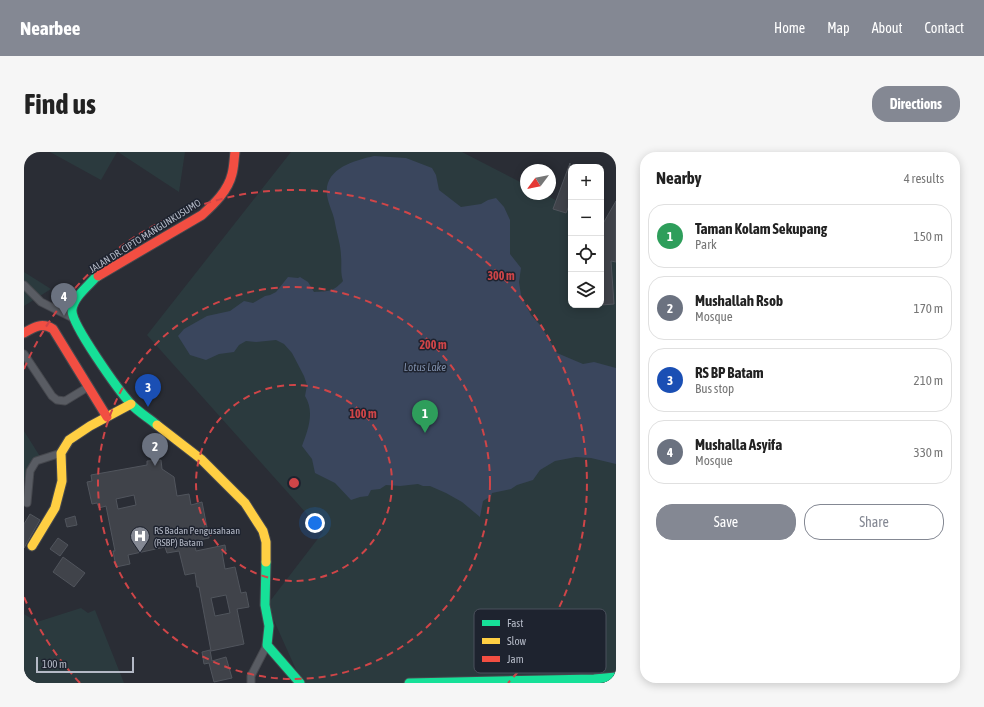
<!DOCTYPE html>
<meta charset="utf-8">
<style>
body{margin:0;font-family:"Asap Condensed",sans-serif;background:#f6f6f6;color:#222}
.controls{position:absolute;right:12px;top:12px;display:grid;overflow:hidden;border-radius:8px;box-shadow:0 2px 10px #0003}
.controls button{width:36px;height:36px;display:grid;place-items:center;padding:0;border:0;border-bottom:1px solid #e0e0e0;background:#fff;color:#222;font:20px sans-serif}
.compass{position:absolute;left:496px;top:12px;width:36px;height:36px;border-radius:50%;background:#fff;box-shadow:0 2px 10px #0003;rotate:238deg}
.scale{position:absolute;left:12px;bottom:10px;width:98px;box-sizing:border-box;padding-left:4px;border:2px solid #b4b9c6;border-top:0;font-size:11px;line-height:14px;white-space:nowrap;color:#b4b9c6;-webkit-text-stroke:3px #1e232f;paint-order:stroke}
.you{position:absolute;left:291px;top:371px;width:14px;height:14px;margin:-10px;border:3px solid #fff;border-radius:50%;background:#1a73e8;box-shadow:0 0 0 6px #1a73e833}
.badge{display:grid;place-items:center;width:26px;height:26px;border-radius:50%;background:#848893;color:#fff;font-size:13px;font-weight:700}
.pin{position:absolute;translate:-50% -33px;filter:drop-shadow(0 1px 2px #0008)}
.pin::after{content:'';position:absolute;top:21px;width:14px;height:12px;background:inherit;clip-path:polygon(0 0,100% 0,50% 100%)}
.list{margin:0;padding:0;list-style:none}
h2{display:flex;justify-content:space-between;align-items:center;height:52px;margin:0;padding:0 16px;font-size:17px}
h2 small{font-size:13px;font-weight:400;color:#767676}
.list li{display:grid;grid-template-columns:26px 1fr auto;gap:12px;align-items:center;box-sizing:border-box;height:64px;margin:0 8px 8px;padding:0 8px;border:1px solid #e0e0e0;border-radius:16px}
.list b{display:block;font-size:15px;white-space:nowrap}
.list p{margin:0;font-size:13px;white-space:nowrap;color:#767676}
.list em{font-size:13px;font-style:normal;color:#767676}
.actions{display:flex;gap:8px;padding:12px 16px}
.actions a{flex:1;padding:9px 0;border:1px solid #848893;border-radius:16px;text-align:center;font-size:14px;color:#848893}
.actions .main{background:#848893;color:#fff}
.icon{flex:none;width:22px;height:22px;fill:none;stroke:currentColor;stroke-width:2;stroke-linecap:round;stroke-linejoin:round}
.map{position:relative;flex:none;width:592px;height:531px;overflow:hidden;border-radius:16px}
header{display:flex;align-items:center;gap:24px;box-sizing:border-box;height:56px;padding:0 20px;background:#848893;color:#fff}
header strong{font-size:19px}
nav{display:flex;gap:22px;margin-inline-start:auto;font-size:14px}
.intro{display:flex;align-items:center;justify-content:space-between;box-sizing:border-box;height:96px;padding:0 24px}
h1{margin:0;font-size:28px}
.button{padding:10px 18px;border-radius:16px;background:#848893;color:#fff;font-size:14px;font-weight:700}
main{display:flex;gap:24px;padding:0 24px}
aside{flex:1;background:#fff;border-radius:16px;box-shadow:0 2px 10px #0003}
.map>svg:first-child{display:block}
.green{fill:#2b3a3e}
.water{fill:#3a465d}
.building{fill:#40434a;stroke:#51555d;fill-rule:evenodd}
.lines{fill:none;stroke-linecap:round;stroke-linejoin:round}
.street-casing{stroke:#46484e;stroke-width:9}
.fast-casing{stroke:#46484e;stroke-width:11}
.slow-casing{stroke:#46484e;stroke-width:11}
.jam-casing{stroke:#46484e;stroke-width:11}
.street{stroke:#595c63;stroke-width:7}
.fast{stroke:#16e098;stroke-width:9}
.slow{stroke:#ffcf43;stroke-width:9}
.jam{stroke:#f24e42;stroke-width:9}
.ring{fill:none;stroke:#cf4548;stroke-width:2;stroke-dasharray:7 5}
.labels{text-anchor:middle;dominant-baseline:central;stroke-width:3;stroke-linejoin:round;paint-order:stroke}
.street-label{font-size:10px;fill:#b4b9c6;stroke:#1e232f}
.poi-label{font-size:10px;fill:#b4b9c6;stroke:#1e232f;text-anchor:start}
.water-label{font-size:11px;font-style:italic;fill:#7e8eaa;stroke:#1e232f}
.key{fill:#1e232f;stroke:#4b505c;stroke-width:1}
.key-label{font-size:11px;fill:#b4b9c6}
.centre{fill:#cf4548;stroke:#1e232f;stroke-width:2}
.ring-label{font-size:12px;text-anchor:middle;font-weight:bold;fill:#cf4548;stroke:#1e232f;stroke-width:3;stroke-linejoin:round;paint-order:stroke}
</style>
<header>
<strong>Nearbee</strong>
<nav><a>Home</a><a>Map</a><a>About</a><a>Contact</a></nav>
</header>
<div class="intro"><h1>Find us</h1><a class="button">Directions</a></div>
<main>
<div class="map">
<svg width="592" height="531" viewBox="0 0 592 531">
<rect width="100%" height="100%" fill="#2a2d35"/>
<path class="green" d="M 26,0 L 93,0 L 77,28 Z
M 93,0 L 161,0 L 155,40 L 94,0 Z
M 267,0 L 438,0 L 502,33 L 502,42 L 520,42 L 547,56 L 547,153 L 577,153 L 577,71 L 592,78 L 592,525 L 459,531 L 278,531 L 243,453 L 299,380 L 123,183 Z
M 0,120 L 27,137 L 0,154 Z
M 0,279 L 17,306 L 0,328 Z
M 57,456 L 64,461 L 71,458 L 100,531 L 0,531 L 0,462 L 13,470 Z"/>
<path class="water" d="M 350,4 L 382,6 L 408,16 L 412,23 L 415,38 L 437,55 L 457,52 L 464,48 L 472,46 L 480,55 L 486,68 L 486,102 L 497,116 L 495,130 L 497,143 L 507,163 L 517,174 L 533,201 L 559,212 L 570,210 L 592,216 L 592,312 L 567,306 L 552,305 L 531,309 L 516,318 L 509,328 L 493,333 L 487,337 L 468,341 L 467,344 L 459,349 L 456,365 L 438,350 L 422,341 L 406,334 L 399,334 L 394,332 L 376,334 L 362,333 L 356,337 L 347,338 L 344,344 L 336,345 L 327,348 L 311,331 L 291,321 L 288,307 L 278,294 C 284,278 291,260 281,244 L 283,233 L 280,224 L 268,201 L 260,192 L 252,188 L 232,190 L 222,189 L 215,193 L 210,200 L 195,202 L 182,208 L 166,203 L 154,184 L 160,177 L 183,164 L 206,159 L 220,149 L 229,151 L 241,144 L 246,143 L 252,140 L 264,125 L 274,126 L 276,125 L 284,130 L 290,140 C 305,139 309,140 319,129 C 316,120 318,113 317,104 C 317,94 313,82 311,71 C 310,63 306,56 304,48 C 296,18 328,9 350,4 Z"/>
<path class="building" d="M 546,11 L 547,49 L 542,61 L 529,57 Z
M 592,49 L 592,110 L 587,109 L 590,152 L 577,153 L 577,75 Z
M 137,308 L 138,317 L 150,325 L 153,344 L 165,342 L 167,353 L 178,350 L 185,386 L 170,389 L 172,399 L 201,393 L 202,399 L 198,400 L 201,417 L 211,415 L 217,441 L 222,440 L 225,455 L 213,457 L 220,492 L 187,499 L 175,435 L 173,435 L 171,421 L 161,423 L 155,399 L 143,401 L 141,395 L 104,403 L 106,412 L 92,415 L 89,399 L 91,399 L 82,354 L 75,356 L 73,351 L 68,352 L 63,330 L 68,329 L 67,323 L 123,313 L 123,309 ZM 110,343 L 112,353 L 94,357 L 92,347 ZM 202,443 L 206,461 L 191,464 L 187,446 Z
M 6,362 L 16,368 L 0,396 L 0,372 Z
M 51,364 L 53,373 L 43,375 L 41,367 Z
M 34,386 L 44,393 L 36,404 L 26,397 Z
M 39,405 L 61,421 L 50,435 L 29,420 Z
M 186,498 L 188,509 L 202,505 L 208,526 L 190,530 L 185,511 L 180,512 L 178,500 Z"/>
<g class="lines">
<defs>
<path id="street" d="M 0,133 L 17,150 L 49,166
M 0,202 L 28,244 L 33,248 L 41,249 L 64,235
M 3,351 L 6,319 L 12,309 L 37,301
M 227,531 L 227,524 L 243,493"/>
<path id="fast" d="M 74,124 L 71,126 C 63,135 49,146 48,158 C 47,172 95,239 107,252 C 114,260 125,266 133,273
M 242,410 L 241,453 L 245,474 L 243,493 L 276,531
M 385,531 L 570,527 L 592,525"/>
<path id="slow" d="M 133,273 L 177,307 L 221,351 L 239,379 L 242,390 L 242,410
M 8,394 L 31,356 L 38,329 L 37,301 L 45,288 L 66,274 L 107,252"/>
<path id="jam" d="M 74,124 L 178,63 C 190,52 204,39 208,22 C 210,15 210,7 211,0
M 0,181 C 10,175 18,170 29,177 L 83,265"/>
</defs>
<use href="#street" class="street-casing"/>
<use href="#fast" class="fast-casing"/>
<use href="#slow" class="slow-casing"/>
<use href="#jam" class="jam-casing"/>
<use href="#street" class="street"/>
<use href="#fast" class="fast"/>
<use href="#slow" class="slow"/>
<use href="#jam" class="jam"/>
</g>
<g class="ring">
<circle cx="270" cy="331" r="98"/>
<circle cx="270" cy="331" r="196"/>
<path d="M56 531A293 293 0 0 1 0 445M0 217A293 293 0 1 1 484 531"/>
</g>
<defs>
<symbol id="hospital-pin" viewBox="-11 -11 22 30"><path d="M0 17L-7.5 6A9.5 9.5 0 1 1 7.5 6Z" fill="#848893" stroke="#1e232f"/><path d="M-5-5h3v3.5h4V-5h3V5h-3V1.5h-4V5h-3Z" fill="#fff"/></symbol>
</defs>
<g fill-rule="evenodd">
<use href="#hospital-pin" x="105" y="373" width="22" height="30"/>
</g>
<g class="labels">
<g class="street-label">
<text transform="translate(121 84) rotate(-32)">JALAN DR. CIPTO MANGUNKUSUMO</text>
</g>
<g class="poi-label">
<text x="130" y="378">RS Badan Pengusahaan<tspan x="130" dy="12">(RSBP) Batam</tspan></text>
</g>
<g class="water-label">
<text x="401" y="215">Lotus Lake</text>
</g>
</g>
<rect x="450" y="457" width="132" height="64" rx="6" class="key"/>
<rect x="458" y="468" width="18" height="6" fill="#16e098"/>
<rect x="458" y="486" width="18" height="6" fill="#ffcf43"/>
<rect x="458" y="504" width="18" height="6" fill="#f24e42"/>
<g class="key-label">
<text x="483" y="475">Fast</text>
<text x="483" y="493">Slow</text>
<text x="483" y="511">Jam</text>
</g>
<circle cx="270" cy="331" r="6" class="centre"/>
<g class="ring-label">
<text x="477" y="128">300 m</text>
<text x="409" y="197">200 m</text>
<text x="339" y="266">100 m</text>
</g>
</svg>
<div class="controls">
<button>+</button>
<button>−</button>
<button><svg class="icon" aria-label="locate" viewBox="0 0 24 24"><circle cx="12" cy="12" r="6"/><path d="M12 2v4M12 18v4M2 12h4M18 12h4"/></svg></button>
<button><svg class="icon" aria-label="layers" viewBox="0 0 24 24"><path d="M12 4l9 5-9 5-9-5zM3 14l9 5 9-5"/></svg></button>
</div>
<svg class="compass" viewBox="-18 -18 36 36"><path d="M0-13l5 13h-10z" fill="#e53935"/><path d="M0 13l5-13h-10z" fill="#767676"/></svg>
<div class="scale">100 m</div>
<div class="you"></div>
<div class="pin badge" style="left:401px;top:281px;background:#2e9e5b">1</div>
<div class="pin badge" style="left:131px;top:314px;background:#6b7280">2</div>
<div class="pin badge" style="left:124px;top:255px;background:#1a4fb4">3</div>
<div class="pin badge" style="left:40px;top:164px;background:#6b7280">4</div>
</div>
<aside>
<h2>Nearby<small>4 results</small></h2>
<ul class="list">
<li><span class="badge" style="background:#2e9e5b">1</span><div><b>Taman Kolam Sekupang</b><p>Park</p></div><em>150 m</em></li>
<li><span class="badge" style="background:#6b7280">2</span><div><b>Mushallah Rsob</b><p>Mosque</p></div><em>170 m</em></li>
<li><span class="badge" style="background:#1a4fb4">3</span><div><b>RS BP Batam</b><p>Bus stop</p></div><em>210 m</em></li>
<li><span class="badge" style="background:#6b7280">4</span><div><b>Mushalla Asyifa</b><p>Mosque</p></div><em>330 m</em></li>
</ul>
<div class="actions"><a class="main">Save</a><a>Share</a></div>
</aside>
</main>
